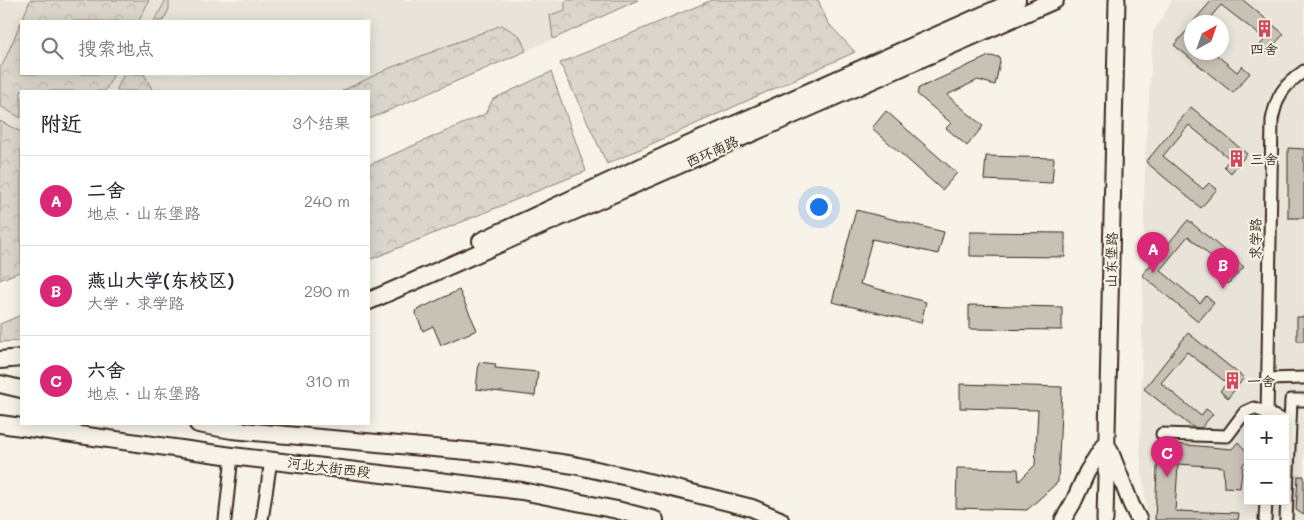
<!DOCTYPE html>
<html lang="zh">
<meta charset="utf-8">
<style>
body{margin:0;font-family:Mali,"LXGW WenKai TC",sans-serif;background:#f2f2f3;color:#2b2b33}
.controls{position:absolute;right:15px;bottom:15px;display:grid;overflow:hidden;border-radius:0px;box-shadow:0 2px 12px #0003}
.controls button{width:45px;height:45px;display:grid;place-items:center;padding:0;border:0;border-bottom:1px solid #e1e1e2;background:#fff;color:#2b2b33;font:25px sans-serif}
.compass{position:absolute;left:1184px;top:15px;width:45px;height:45px;border-radius:50%;background:#fff;box-shadow:0 2px 12px #0003;rotate:40deg}
.you{position:absolute;left:818px;top:206px;width:18px;height:18px;margin:-12px;border:4px solid #fff;border-radius:50%;background:#1a73e8;box-shadow:0 0 0 8px #1a73e833}
.badge{display:grid;place-items:center;width:32px;height:32px;border-radius:50%;background:#db2777;color:#fff;font-size:16px;font-weight:700}
.pin{position:absolute;translate:-50% -41px;filter:drop-shadow(0 1px 2px #0008)}
.pin::after{content:'';position:absolute;top:26px;width:18px;height:15px;background:inherit;clip-path:polygon(0 0,100% 0,50% 100%)}
.list{margin:0;padding:0;list-style:none}
h2{display:flex;justify-content:space-between;align-items:center;height:65px;margin:0;padding:0 20px;font-size:21px}
h2 small{font-size:16px;font-weight:400;color:#7c7c81}
.list li{display:grid;grid-template-columns:32px 1fr auto;gap:15px;align-items:center;box-sizing:border-box;height:90px;padding:0 20px;border-top:1px solid #e1e1e2}
.list b{display:block;font-size:19px;white-space:nowrap}
.list p{margin:0;font-size:16px;white-space:nowrap;color:#7c7c81}
.list em{font-size:16px;font-style:normal;color:#7c7c81}
.icon{flex:none;width:28px;height:28px;fill:none;stroke:currentColor;stroke-width:2;stroke-linecap:round;stroke-linejoin:round}
.map{position:relative;flex:none;width:1304px;height:520px;overflow:hidden}
.search{position:absolute;background:#fff;box-shadow:0 2px 12px #0003;left:20px;top:20px;width:350px;height:55px;display:flex;align-items:center;gap:12px;box-sizing:border-box;padding:0 18px;border-radius:0px;color:#7c7c81;font-size:19px}
.panel{position:absolute;background:#fff;box-shadow:0 2px 12px #0003;left:20px;top:90px;width:350px;height:335px;border-radius:0px}
.map>svg:first-child{display:block}
.built{fill:#e9e4d9;fill-rule:evenodd}
.forest{fill:url(#forest-crowns);stroke:#8b8074}
.building{fill:#c8c1b6;stroke:#3b2a1e}
.lines{fill:none;stroke-linecap:round;stroke-linejoin:round}
.minor-casing{stroke:#3b2a1e;stroke-width:15}
.major-casing{stroke:#3b2a1e;stroke-width:19}
.highway-casing{stroke:#3b2a1e;stroke-width:20}
.minor{stroke:#f7f3e8;stroke-width:11}
.major{stroke:#f7f3e8;stroke-width:15}
.highway{stroke:#f7f3e8;stroke-width:16}
.labels{text-anchor:middle;dominant-baseline:central;stroke-width:4;stroke-linejoin:round;paint-order:stroke}
.poi-label{font-size:14px;fill:#3b2a1e;stroke:#f7f3e8;text-anchor:start}
.street-label{font-size:14px;fill:#3b2a1e;stroke:#f7f3e8}
</style>
<div class="map">
<svg width="1304" height="520" viewBox="0 0 1304 520">
<defs>
<pattern id="forest-crowns" width="20" height="18" patternUnits="userSpaceOnUse" patternTransform="scale(1.25)"><rect width="20" height="18" fill="#dbd6cb"/><path d="M2 6a3 3 0 1 1 6 0M12 15a3 3 0 1 1 6 0" fill="none" stroke="#bdb8ae"/></pattern>
</defs>
<rect width="100%" height="100%" fill="#f7f3e8"/>
<filter id="ink" filterUnits="userSpaceOnUse"><feTurbulence type="fractalNoise" baseFrequency=".02" numOctaves="2"/><feDisplacementMap in="SourceGraphic" scale="10" xChannelSelector="R" yChannelSelector="G"/><feConvolveMatrix kernelMatrix="1 2 1 2 8 2 1 2 1" color-interpolation-filters="sRGB"/></filter>
<g filter="url(#ink)">
<path class="built" d="M 0,0 L 638,0 L 553,39 L 369,119 L 369,91 L 21,91 L 21,271 L 0,280 ZM 21,21 L 369,21 L 369,74 L 21,74 Z
M 1172,0 L 1304,0 L 1304,520 L 1148,520 L 1140,454 L 1145,159 L 1153,33 ZM 1192,22 L 1222,22 L 1222,52 L 1192,52 ZM 1248,419 L 1285,419 L 1285,501 L 1248,501 Z"/>
<path class="forest" d="M 30,0 L 149,0 L 139,21 L 22,21 Z
M 166,0 L 169,0 L 169,9 L 163,21 L 154,21 Z
M 568,0 L 638,0 L 553,39 L 550,15 L 565,10 L 565,1 Z
M 712,0 L 818,0 L 828,23 L 855,52 L 607,164 L 560,63 Z
M 21,22 L 21,74 L 114,74 L 105,91 L 21,91 L 21,118 L 0,106 L 0,67 L 3,64 Z
M 502,25 L 520,36 L 526,51 L 369,119 L 369,91 L 342,91 L 390,68 Z
M 551,72 L 586,171 L 369,260 L 369,165 L 485,114 L 493,99 Z
M 124,74 L 144,74 L 153,91 L 116,91 Z
M 0,121 L 21,132 L 21,271 L 0,280 Z
M 21,315 L 21,341 L 0,342 L 0,324 Z"/>
<path class="building" d="M 1212,0 L 1243,0 L 1284,34 L 1265,54 L 1258,48 L 1265,39 L 1221,5 L 1206,22 L 1193,22 Z
M 1192,25 L 1192,52 L 1213,52 L 1237,72 L 1242,66 L 1250,73 L 1233,93 L 1174,45 Z
M 989,56 L 999,57 L 1000,62 L 995,85 L 978,80 L 947,95 L 983,126 L 967,146 L 946,128 L 951,123 L 917,94 L 919,88 Z
M 1191,107 L 1247,154 L 1231,173 L 1224,166 L 1230,159 L 1189,125 L 1163,156 L 1203,189 L 1209,183 L 1217,189 L 1201,208 L 1146,162 Z
M 886,111 L 957,173 L 942,190 L 872,128 Z
M 1288,148 L 1304,149 L 1304,218 L 1288,218 Z
M 986,156 L 1054,158 L 1052,183 L 984,180 Z
M 856,210 L 944,232 L 938,254 L 872,239 L 860,284 L 926,302 L 921,323 L 832,302 Z
M 1188,220 L 1244,267 L 1228,284 L 1221,278 L 1227,271 L 1188,236 L 1160,270 L 1200,303 L 1206,296 L 1214,303 L 1198,322 L 1142,275 Z
M 970,232 L 1065,233 L 1065,257 L 970,256 Z
M 459,290 L 477,330 L 441,345 L 433,326 L 423,331 L 415,311 Z
M 969,305 L 1062,307 L 1062,330 L 969,329 Z
M 1297,317 L 1304,317 L 1304,341 L 1297,341 Z
M 1188,333 L 1244,378 L 1228,398 L 1220,391 L 1227,383 L 1187,352 L 1161,383 L 1201,416 L 1206,409 L 1213,414 L 1201,428 L 1192,427 L 1144,389 Z
M 479,362 L 496,364 L 495,368 L 538,372 L 535,396 L 476,389 Z
M 960,384 L 1062,387 L 1058,482 L 1027,510 L 956,508 L 957,468 L 1018,469 L 1019,481 L 1035,465 L 1038,410 L 960,408 Z
M 1161,441 L 1173,442 L 1175,444 L 1232,449 L 1238,442 L 1248,453 L 1248,460 L 1243,464 L 1240,488 L 1224,487 L 1223,467 L 1178,464 L 1175,511 L 1239,513 L 1238,520 L 1155,520 L 1158,444 Z
M 1298,476 L 1304,476 L 1304,515 L 1296,510 Z"/>
<g class="lines">
<defs>
<path id="minor" d="M 1268,379 L 1304,378
M 1267,419 L 1272,120 C 1277,95 1283,86 1304,71
M 1162,434 L 1227,436 L 1245,412 L 1254,408 L 1281,419
M 225,520 L 232,456
M 262,520 L 271,460
M 1265,520 L 1266,501
M 1286,520 L 1291,400 L 1304,400"/>
<path id="major" d="M 1109,448 L 1131,504 L 1139,520
M 1063,520 L 1073,503 L 1087,472 L 1105,443
M 1105,520 L 1117,0"/>
<path id="highway" d="M 481,241 L 686,146 L 1017,0
M 369,301 L 1055,0
M 0,360 L 21,358
M 0,384 L 21,389
M 0,424 L 232,456 L 522,491 L 617,510 L 655,520
M 198,424 L 232,430 L 501,454 L 574,465 L 632,478 L 752,508 L 780,520"/>
</defs>
<use href="#minor" class="minor-casing"/>
<use href="#major" class="major-casing"/>
<use href="#highway" class="highway-casing"/>
<use href="#minor" class="minor"/>
<use href="#major" class="major"/>
<use href="#highway" class="highway"/>
</g>
</g>
<defs>
<symbol id="building-bare" viewBox="-9 -9 18 18"><path d="M-4-6H4V6H1V3H-1V6H-4ZM-2.5-4.3h1.7v1.8h-1.7ZM.8-4.3h1.7v1.8H.8ZM-2.5-1h1.7V.8h-1.7ZM.8-1h1.7V.8H.8Z" fill="#d1495b" stroke="#f7f3e8" stroke-width="2.5" paint-order="stroke"/></symbol>
</defs>
<g fill-rule="evenodd">
<use href="#building-bare" x="1252" y="16" width="25" height="25"/>
<use href="#building-bare" x="1224" y="146" width="25" height="25"/>
<use href="#building-bare" x="1220" y="368" width="25" height="25"/>
</g>
<g class="labels">
<g class="poi-label">
<text x="1264" y="48" text-anchor="middle">四舍</text>
<text x="1250" y="158">三舍</text>
<text x="1247" y="380">一舍</text>
</g>
<g class="street-label">
<text transform="translate(712 151) rotate(-24)">西环南路</text>
<text transform="translate(1255 239) rotate(-89)">求学路</text>
<text transform="translate(1111 260) rotate(-89)">山东堡路</text>
<text transform="translate(329 467) rotate(7)">河北大街西段</text>
</g>
</g>
</svg>
<div class="controls">
<button>+</button>
<button>−</button>
</div>
<svg class="compass" viewBox="-18 -18 36 36"><path d="M0-13l5 13h-10z" fill="#e53935"/><path d="M0 13l5-13h-10z" fill="#7c7c81"/></svg>
<div class="you"></div>
<div class="pin badge" style="left:1153px;top:273px">A</div>
<div class="pin badge" style="left:1223px;top:289px">B</div>
<div class="pin badge" style="left:1167px;top:477px">C</div>
<div class="search"><svg class="icon" aria-label="search" viewBox="0 0 24 24"><circle cx="10" cy="10" r="6"/><path d="M15 15l6 6"/></svg>搜索地点</div>
<section class="panel">
<h2>附近<small>3个结果</small></h2>
<ul class="list">
<li><span class="badge">A</span><div><b>二舍</b><p>地点 · 山东堡路</p></div><em>240 m</em></li>
<li><span class="badge">B</span><div><b>燕山大学(东校区)</b><p>大学 · 求学路</p></div><em>290 m</em></li>
<li><span class="badge">C</span><div><b>六舍</b><p>地点 · 山东堡路</p></div><em>310 m</em></li>
</ul>
</section>
</div>
